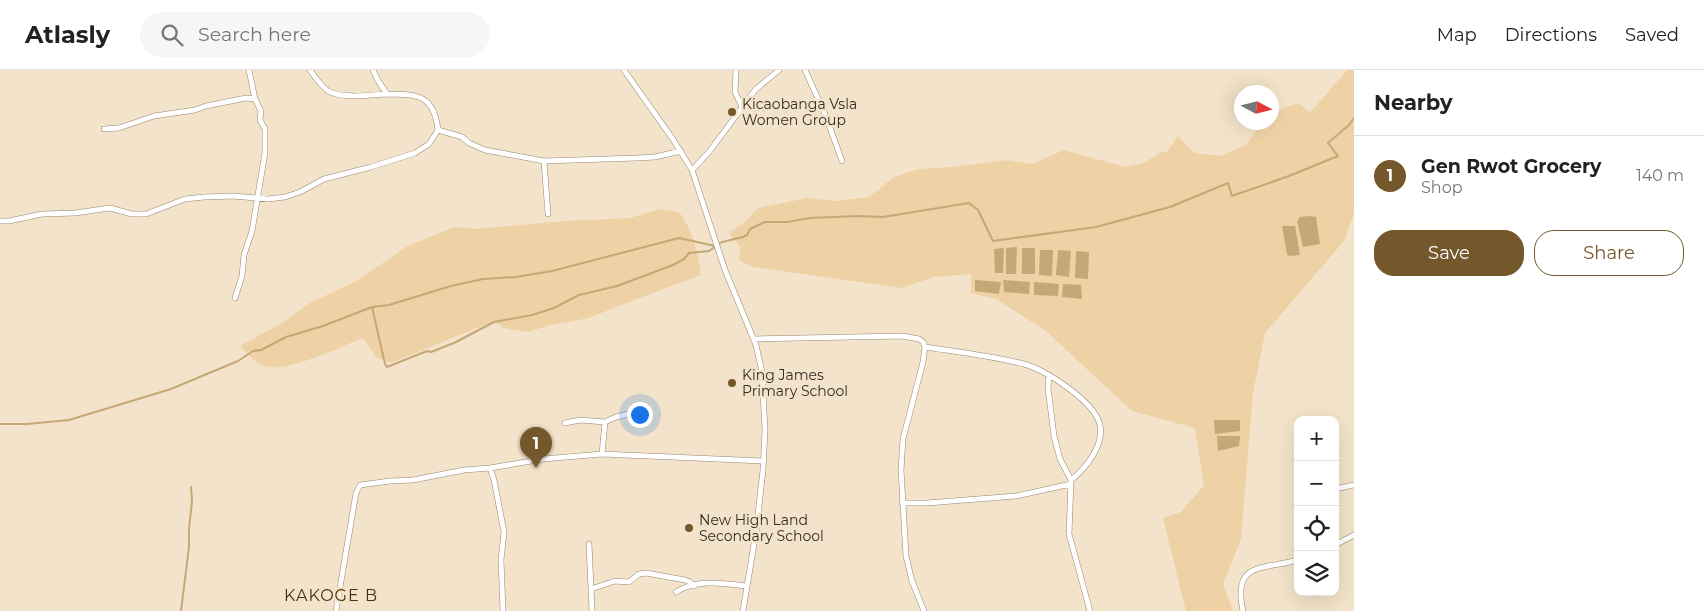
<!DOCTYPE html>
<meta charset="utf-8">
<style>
body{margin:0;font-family:Montserrat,sans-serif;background:#f6f6f6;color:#222}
.controls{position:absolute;right:15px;bottom:15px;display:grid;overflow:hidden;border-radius:10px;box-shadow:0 5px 20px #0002}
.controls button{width:45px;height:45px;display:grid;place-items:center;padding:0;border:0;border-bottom:1px solid #e0e0e0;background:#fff;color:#222;font:25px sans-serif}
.compass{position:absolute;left:1234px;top:15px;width:45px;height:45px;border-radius:50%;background:#fff;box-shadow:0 5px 20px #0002;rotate:97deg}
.you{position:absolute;left:639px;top:344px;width:18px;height:18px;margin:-12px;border:4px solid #fff;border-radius:50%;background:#1a73e8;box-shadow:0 0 0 8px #1a73e833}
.badge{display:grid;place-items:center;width:32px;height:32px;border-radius:50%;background:#74582b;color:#fff;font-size:16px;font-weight:700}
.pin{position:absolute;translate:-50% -41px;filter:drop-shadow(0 1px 2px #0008)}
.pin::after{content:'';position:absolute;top:26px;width:18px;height:15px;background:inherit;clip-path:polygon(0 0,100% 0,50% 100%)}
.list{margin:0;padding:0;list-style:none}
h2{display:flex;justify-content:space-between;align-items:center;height:65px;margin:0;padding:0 20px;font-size:21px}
h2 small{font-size:16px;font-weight:400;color:#767676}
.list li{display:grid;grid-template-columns:32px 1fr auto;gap:15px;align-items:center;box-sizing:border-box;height:80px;padding:0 20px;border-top:1px solid #e0e0e0}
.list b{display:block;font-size:19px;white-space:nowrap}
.list p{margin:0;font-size:16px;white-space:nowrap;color:#767676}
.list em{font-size:16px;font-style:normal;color:#767676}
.actions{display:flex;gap:10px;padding:15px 20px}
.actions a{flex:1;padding:11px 0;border:1px solid #74582b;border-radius:20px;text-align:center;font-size:18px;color:#74582b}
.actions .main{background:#74582b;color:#fff}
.icon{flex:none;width:28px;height:28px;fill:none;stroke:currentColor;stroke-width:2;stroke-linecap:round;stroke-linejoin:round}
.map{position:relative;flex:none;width:1354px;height:541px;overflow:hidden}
header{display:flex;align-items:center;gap:30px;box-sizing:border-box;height:70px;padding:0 25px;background:#fff;border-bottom:1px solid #e0e0e0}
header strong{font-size:24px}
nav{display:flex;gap:28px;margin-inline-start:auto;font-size:18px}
.search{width:350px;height:45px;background:#f6f6f6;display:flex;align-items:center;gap:12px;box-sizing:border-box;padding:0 18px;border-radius:28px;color:#767676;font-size:19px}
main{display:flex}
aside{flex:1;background:#fff}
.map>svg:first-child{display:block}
.green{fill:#eed1a5}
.water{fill:#c6a776}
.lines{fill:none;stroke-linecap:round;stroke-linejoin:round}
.stream{stroke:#c6a776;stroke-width:2}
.street-casing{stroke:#958770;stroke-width:6}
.street{stroke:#fff;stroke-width:5}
.poi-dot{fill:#74582b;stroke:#f3e3ca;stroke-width:2}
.labels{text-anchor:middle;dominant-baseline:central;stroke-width:5;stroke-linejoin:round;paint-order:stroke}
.poi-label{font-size:14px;fill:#332d24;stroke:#f3e3ca;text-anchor:start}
.quarter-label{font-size:16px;letter-spacing:1px;fill:#46310b;stroke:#f3e3ca}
</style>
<header>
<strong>Atlasly</strong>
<div class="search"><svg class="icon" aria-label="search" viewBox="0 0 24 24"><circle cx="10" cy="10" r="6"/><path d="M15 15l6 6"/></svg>Search here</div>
<nav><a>Map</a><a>Directions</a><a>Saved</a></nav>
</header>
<main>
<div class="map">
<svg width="1354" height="541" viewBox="0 0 1354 541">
<rect width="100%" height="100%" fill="#f3e3ca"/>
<path class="green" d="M 1347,0 L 1354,0 L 1354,144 L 1344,171 L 1265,263 L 1253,323 L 1241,469 L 1223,514 L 1233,541 L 1186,541 L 1163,448 L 1181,442 L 1204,415 L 1195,358 L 1132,341 L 1046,261 L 996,229 L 971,223 L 971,204 L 933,207 L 902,218 L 753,197 L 739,190 L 741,178 L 729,163 L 746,151 L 758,138 L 807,128 L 836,131 L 869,127 L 894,107 L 919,99 L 952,97 L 1008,90 L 1032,94 L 1064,80 L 1125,97 L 1144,93 L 1161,82 L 1167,82 L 1178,66 L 1194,83 L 1220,86 L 1246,75 L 1262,53 L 1272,52 L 1272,43 L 1298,33 L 1310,43 Z
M 660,139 L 679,142 C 693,161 698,182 701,205 L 621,235 L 589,248 L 551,255 L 527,262 L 504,258 L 494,251 L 391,293 L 376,287 L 363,268 C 342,276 285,304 264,296 C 254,292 247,283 240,276 L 282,253 L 310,233 L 357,211 L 406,177 L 454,157 L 475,159 L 566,151 L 630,148 Z"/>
<path class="water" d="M 1310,146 L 1316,147 L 1320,174 L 1303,177 L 1297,151 L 1300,147 Z
M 1282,156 L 1295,156 L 1300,185 L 1289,186 L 1287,184 Z
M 1017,177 L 1016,204 L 1006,204 L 1006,178 Z
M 1003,178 L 1004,180 L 1003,203 L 995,203 L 994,179 Z
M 1022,178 L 1035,178 L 1035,204 L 1022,204 Z
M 1040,180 L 1053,180 L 1052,206 L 1039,205 Z
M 1058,180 L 1071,181 L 1069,207 L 1056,205 Z
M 1076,181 L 1089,182 L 1088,209 L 1075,208 Z
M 975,210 L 1001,212 L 999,224 L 975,221 Z
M 1003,210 L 1030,212 L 1029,224 L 1004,222 Z
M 1034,212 L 1059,214 L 1058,226 L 1034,225 Z
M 1063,214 L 1081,215 L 1082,229 L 1062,227 Z
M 1214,350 L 1240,350 L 1240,361 L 1215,364 Z
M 1217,366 L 1240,366 L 1239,376 L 1218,381 Z"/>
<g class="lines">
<path class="stream" d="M 372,237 L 389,235 L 451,216 L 483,209 L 516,207 L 552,201 L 679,168 L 715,176
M 0,354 L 27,354 L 69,350 L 171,319 L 238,291 L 253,281 L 261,280 L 286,267 L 323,256 L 372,237 L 385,294 L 387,297 L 427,281 L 431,282 L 454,273 L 494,252 L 532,245 L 554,238 L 579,225 L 617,216 L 673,195 L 684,189 L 689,183 L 709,181 L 722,172 L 743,167 L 747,165 L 750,159 L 765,152 L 787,152 L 810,148 L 857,146 L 883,147 L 969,133 L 978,140 L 993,171 L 1096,157 L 1170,137 L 1228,113 L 1232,126 L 1289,106 L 1338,86 L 1328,73 L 1349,55 L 1354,48
M 181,541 L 189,477 L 189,459 L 192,431 L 191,417"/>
<defs>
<path id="street" d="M 310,0 C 315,7 321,16 328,21 C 342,29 371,25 387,24
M 373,0 L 377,9 L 387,24 C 418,24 434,25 438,60
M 624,0 L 672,68 L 692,100 L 725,200 L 756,275 L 762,302 L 763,322 L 765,360 L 763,400 L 756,462 L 743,541
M 736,0 L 735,22 L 742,37
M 805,0 L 825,44 L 842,91
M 104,59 L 119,58 L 154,46 L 195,40 L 206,36 L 246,28 L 255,29
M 544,91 L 548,144
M 692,100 L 709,82 L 756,19 L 779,0
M 0,151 L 9,151 L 42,144 L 75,143 L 110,138 L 132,144 L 146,144 L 185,129 L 204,127 L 233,126 L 268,129 L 285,127 L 300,122 L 324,109 L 371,97 L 415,83 L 429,74 L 438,60 L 462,67 L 469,73 L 485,80 L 544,91 L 637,88 L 655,87 L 681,81
M 235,228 L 242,206 L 244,185 L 252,161 L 265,83 L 265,59 L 260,50 L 261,41 L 255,29 L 249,0
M 754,269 L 903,266 L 919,269 L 923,272 L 925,277 L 923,292 L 903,369 L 901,400 L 906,486 L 912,511 L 924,541
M 925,277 C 958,282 992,286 1024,294 C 1045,299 1095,332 1100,355 C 1104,376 1086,398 1071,410
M 1049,305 L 1048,318 L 1054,366 L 1060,389 L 1071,410 L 1069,464 L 1090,541
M 565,353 L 580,350 L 605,352
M 602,384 L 605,352 L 616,347 L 641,341
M 490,398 L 494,410 L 504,462 L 501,490 L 503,541
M 1335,419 L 1354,415
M 902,433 L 927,433 L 1016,426 L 1071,414
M 589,474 L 592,541
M 1335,475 L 1354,465
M 591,519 L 615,511 L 629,512 L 639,504 L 646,503 L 685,510 L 690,512 L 694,516
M 676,522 C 697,509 722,513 746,516
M 336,541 L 356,423 L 360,415 L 390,411 L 413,410 L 464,400 L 490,398 L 543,389 L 602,384 L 763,391
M 1243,541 C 1232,491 1263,500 1298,490"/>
</defs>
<use href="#street" class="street-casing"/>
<use href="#street" class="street"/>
</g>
<g class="poi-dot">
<circle cx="732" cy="42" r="5"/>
<circle cx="732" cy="313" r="5"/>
<circle cx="689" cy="458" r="5"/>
</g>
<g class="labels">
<g class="poi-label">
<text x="742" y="34">Kicaobanga Vsla<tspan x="742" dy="16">Women Group</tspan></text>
<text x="742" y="305">King James<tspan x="742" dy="16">Primary School</tspan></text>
<text x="699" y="450">New High Land<tspan x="699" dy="16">Secondary School</tspan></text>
</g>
<g class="quarter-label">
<text x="331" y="525">KAKOGE B</text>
</g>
</g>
</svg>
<div class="controls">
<button>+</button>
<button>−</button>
<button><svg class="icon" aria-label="locate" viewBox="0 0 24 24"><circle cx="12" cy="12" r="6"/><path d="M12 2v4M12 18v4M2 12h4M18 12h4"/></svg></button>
<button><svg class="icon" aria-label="layers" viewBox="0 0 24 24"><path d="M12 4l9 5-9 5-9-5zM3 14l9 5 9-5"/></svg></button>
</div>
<svg class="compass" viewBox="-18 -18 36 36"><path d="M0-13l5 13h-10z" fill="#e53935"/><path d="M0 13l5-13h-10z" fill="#767676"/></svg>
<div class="you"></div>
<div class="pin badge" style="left:536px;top:398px">1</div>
</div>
<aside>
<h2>Nearby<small></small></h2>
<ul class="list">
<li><span class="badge">1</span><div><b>Gen Rwot Grocery</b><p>Shop</p></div><em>140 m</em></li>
</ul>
<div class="actions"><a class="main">Save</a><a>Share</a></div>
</aside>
</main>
